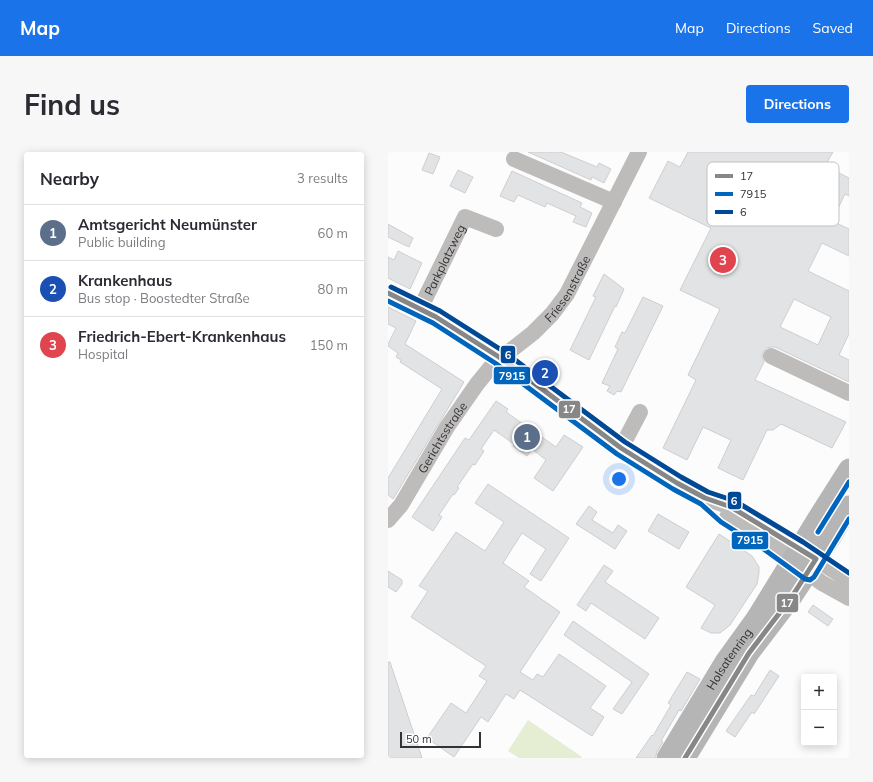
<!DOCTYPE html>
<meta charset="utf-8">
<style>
body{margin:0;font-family:Mulish,sans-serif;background:#f7f7f7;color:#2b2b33}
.controls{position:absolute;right:12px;bottom:12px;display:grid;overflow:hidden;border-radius:4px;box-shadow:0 2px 10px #0003}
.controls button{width:36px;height:36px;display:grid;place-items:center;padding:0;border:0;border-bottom:1px solid #e1e1e2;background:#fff;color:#2b2b33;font:20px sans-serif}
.scale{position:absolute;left:12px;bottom:10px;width:81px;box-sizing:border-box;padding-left:4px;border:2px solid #323337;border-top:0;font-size:11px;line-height:14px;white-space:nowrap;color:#323337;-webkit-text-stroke:3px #fff;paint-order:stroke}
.you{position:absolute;left:231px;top:327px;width:14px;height:14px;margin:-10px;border:3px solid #fff;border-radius:50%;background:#1a73e8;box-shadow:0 0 0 6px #1a73e833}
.badge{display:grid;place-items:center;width:26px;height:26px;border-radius:50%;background:#1a73e8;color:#fff;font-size:13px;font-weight:700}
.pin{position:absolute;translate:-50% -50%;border:2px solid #fff;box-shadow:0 1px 4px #0006}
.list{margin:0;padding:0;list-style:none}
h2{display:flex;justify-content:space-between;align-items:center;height:52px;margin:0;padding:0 16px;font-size:17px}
h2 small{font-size:13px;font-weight:400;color:#7c7c81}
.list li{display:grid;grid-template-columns:26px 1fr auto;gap:12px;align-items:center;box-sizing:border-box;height:56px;padding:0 16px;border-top:1px solid #e1e1e2}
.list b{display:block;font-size:15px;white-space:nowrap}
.list p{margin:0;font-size:13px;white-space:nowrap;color:#7c7c81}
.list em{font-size:13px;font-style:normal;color:#7c7c81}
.map{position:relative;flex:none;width:461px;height:606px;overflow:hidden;border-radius:4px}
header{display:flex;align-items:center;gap:24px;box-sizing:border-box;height:56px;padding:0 20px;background:#1a73e8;color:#fff}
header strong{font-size:19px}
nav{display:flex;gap:22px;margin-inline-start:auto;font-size:14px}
.intro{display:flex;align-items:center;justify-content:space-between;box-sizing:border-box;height:96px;padding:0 24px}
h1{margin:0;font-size:28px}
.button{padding:10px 18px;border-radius:4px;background:#1a73e8;color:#fff;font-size:14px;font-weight:700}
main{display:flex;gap:24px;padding:0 24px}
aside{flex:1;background:#fff;border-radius:4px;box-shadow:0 2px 10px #0003}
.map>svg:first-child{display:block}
.green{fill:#e5edd3}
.building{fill:#e2e3e4;stroke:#ceced0;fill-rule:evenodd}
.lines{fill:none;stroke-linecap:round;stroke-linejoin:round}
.minor{stroke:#bebcbb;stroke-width:16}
.major{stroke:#b5b5b5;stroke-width:21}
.bus-1-casing{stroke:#fff;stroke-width:8}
.bus-2-casing{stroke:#fff;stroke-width:8}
.bus-3-casing{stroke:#fff;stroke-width:8}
.bus-1{stroke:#878787;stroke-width:5}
.bus-2{stroke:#0065bd;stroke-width:5}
.bus-3{stroke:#004996;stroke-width:5}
.labels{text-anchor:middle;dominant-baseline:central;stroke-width:3;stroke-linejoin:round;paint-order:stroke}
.street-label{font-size:12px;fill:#323337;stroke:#fff}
.key{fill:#fff;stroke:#c2c2c3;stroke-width:1}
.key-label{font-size:11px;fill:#323337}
.line-badge{stroke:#fff;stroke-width:1.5}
.badge-label{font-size:11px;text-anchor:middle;font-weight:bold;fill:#fff}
</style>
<header>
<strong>Map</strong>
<nav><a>Map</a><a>Directions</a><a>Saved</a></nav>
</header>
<div class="intro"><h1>Find us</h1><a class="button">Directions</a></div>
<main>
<aside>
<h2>Nearby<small>3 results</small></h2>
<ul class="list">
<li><span class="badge" style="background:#5c6f8a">1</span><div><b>Amtsgericht Neumünster</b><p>Public building</p></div><em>60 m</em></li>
<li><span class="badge" style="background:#1a4fb4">2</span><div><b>Krankenhaus</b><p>Bus stop · Boostedter Straße</p></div><em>80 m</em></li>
<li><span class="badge" style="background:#e0444e">3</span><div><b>Friedrich-Ebert-Krankenhaus</b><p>Hospital</p></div><em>150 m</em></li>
</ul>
</aside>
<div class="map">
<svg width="461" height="606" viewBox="0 0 461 606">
<rect width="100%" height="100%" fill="#fcfcfc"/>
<path class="green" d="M 140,568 L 194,605 L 193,606 L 131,606 L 120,599 Z"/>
<path class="building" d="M 140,0 L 173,0 L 209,15 L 211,11 L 223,17 L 216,31 L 204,25 L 203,28 Z
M 300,0 L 445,0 L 437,14 L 461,26 L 461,44 L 457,42 L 444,69 L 461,77 L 461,104 L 434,91 L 420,119 L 461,139 L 461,182 L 451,203 L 461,208 L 461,230 L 387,195 L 383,195 L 378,196 L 375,200 L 374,205 L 376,210 L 367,228 L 458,270 L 444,296 L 393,272 L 385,278 L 379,278 L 355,328 L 330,316 L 343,288 L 315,275 L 299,308 L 275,296 L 308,228 L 300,223 L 332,157 L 292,138 L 323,76 L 261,46 L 280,9 L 292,15 ZM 406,147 L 443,165 L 430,193 L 392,175 Z
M 41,1 L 52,5 L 45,22 L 34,18 Z
M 70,18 L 85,25 L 77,41 L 62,34 Z
M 124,19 L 194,51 L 192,55 L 204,61 L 198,75 L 185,70 L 188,64 L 159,51 L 157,55 L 130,43 L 126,50 L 112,44 Z
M 0,72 L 25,86 L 21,95 L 0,85 Z
M 10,99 L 34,111 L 22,137 L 0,126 L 0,105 L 6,108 Z
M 216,122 L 236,137 L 228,155 L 227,154 L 201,208 L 182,198 L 208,145 L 205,144 Z
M 255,145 L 275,154 L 233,240 L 229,239 L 226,243 L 219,239 L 222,234 L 214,231 L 230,197 L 227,195 L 234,180 L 237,181 Z
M 0,155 L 28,169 L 17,192 L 76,230 L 5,347 L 0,343 L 0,326 L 54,237 L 12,210 L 13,208 L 8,205 L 10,201 L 0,194 L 0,192 L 8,176 L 0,172 Z
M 108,249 L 120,257 L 118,260 L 168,295 L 176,283 L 195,295 L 165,339 L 146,326 L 158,308 L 144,297 L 139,304 L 125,294 L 126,292 L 106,278 L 93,297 L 96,299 L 87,313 L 85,312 L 69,335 L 71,336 L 66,343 L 65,342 L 51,363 L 54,365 L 45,379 L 24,365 L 77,286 L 81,288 Z
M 100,332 L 181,386 L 153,429 L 142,422 L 158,397 L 134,381 L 115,411 L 141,429 L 136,435 L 172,460 L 132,520 L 145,528 L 149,522 L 155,525 L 171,502 L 218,534 L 202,556 L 216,565 L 204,584 L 132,538 L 126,547 L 118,542 L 100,570 L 93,565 L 66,605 L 39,586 L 63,551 L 78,561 L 99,529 L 91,524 L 98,514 L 23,465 L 40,439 L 31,434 L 68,380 L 97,399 L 116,370 L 87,351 Z
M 201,354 L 209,360 L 204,368 L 225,381 L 230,373 L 239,379 L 227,397 L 188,372 Z
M 270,362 L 301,380 L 291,397 L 260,379 Z
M 331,382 L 364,404 L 371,415 L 371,421 L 369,432 L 342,473 L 332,481 L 323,481 L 313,476 L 327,453 L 298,435 Z
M 216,413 L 225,419 L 217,430 L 271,466 L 257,487 L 203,451 L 198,459 L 189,453 Z
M 0,419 L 14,428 L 14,432 L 8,440 L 0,435 Z
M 425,453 L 445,467 L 440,474 L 420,460 Z
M 185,469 L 261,522 L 234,562 L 225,557 L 244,530 L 176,483 Z
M 0,510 L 2,510 L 34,606 L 0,606 Z
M 382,518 L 391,524 L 374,550 L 366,562 L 364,560 L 347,585 L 338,579 L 363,543 L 366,544 Z
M 299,520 L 312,527 L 293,559 L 291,558 L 273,589 L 275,590 L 269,600 L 267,606 L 248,606 L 264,583 L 265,584 L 283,553 L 280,551 Z"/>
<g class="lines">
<g class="minor">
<path d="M 126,7 L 226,50"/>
<path d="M 0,141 L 48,165 L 111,205 L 233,296 L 289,331 L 317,346 L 343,355 L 411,396 L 448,420 L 461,430"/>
<path id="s1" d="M 32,157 L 77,65 L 108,77"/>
<path d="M 383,204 L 461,241"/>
<path d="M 233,296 L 252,260"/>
<path d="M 339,365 L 381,392 L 434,431 L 461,446"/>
<path id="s2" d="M 0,368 L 13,353 L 59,275 L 89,232 L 111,205 L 122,199 L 145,181 L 164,162 L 179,142 L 251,0"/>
</g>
<g class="major">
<path id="s3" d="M 279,606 L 337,510 L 368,467 L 430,366 L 461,317"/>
<path d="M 297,606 L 361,501 L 403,446 L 443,385 L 461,354"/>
</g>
<defs>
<path id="bus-1" d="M 0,141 L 48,165 L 111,205 L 233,296 L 289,331 L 317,346 L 343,355 L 428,407 L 403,446 L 361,501 L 297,606"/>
<path id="bus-2" d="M 0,149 L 45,171 L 107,211 L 229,302 L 285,337 L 313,352 L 333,370 L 377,398 L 417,427 L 422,428 L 426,425 L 461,367
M 430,380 L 461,330"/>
<path id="bus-3" d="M 3,135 L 52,159 L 115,199 L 237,290 L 293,325 L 320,340 L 347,349 L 415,390 L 461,421"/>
</defs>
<use href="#bus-1" class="bus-1-casing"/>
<use href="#bus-2" class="bus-2-casing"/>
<use href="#bus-3" class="bus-3-casing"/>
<use href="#bus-1" class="bus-1"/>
<use href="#bus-2" class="bus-2"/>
<use href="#bus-3" class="bus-3"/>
</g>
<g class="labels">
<g class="street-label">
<text stroke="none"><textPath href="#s1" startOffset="55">Parkplatzweg</textPath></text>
<text stroke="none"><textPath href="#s2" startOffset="296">Friesenstraße</textPath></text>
<text stroke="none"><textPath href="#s2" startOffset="99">Gerichtsstraße</textPath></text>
<text stroke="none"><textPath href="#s3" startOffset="117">Holsatenring</textPath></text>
</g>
</g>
<rect x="319" y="10" width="132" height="64" rx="6" class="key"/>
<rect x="327" y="22" width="18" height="4" fill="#878787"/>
<rect x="327" y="40" width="18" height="4" fill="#0065bd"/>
<rect x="327" y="58" width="18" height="4" fill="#004996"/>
<g class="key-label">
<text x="352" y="28">17</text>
<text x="352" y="46">7915</text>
<text x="352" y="64">6</text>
</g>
<g class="line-badge">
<rect x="112" y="193" width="16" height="19" rx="4" fill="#004996"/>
<rect x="105" y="214" width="38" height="19" rx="4" fill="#0065bd"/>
<rect x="170" y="248" width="23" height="19" rx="4" fill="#878787"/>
<rect x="339" y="339" width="15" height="19" rx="4" fill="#004996"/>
<rect x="343" y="379" width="38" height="19" rx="4" fill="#0065bd"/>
<rect x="388" y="441" width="23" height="20" rx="4" fill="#878787"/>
</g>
<g class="badge-label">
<text x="120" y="207">6</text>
<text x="124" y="228">7915</text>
<text x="181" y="261">17</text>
<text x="346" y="353">6</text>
<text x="362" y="392">7915</text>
<text x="399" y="455">17</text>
</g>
</svg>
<div class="controls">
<button>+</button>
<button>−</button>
</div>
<div class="scale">50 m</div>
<div class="you"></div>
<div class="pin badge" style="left:139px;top:285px;background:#5c6f8a">1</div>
<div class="pin badge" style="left:157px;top:221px;background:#1a4fb4">2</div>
<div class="pin badge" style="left:335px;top:108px;background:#e0444e">3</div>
</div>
</main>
